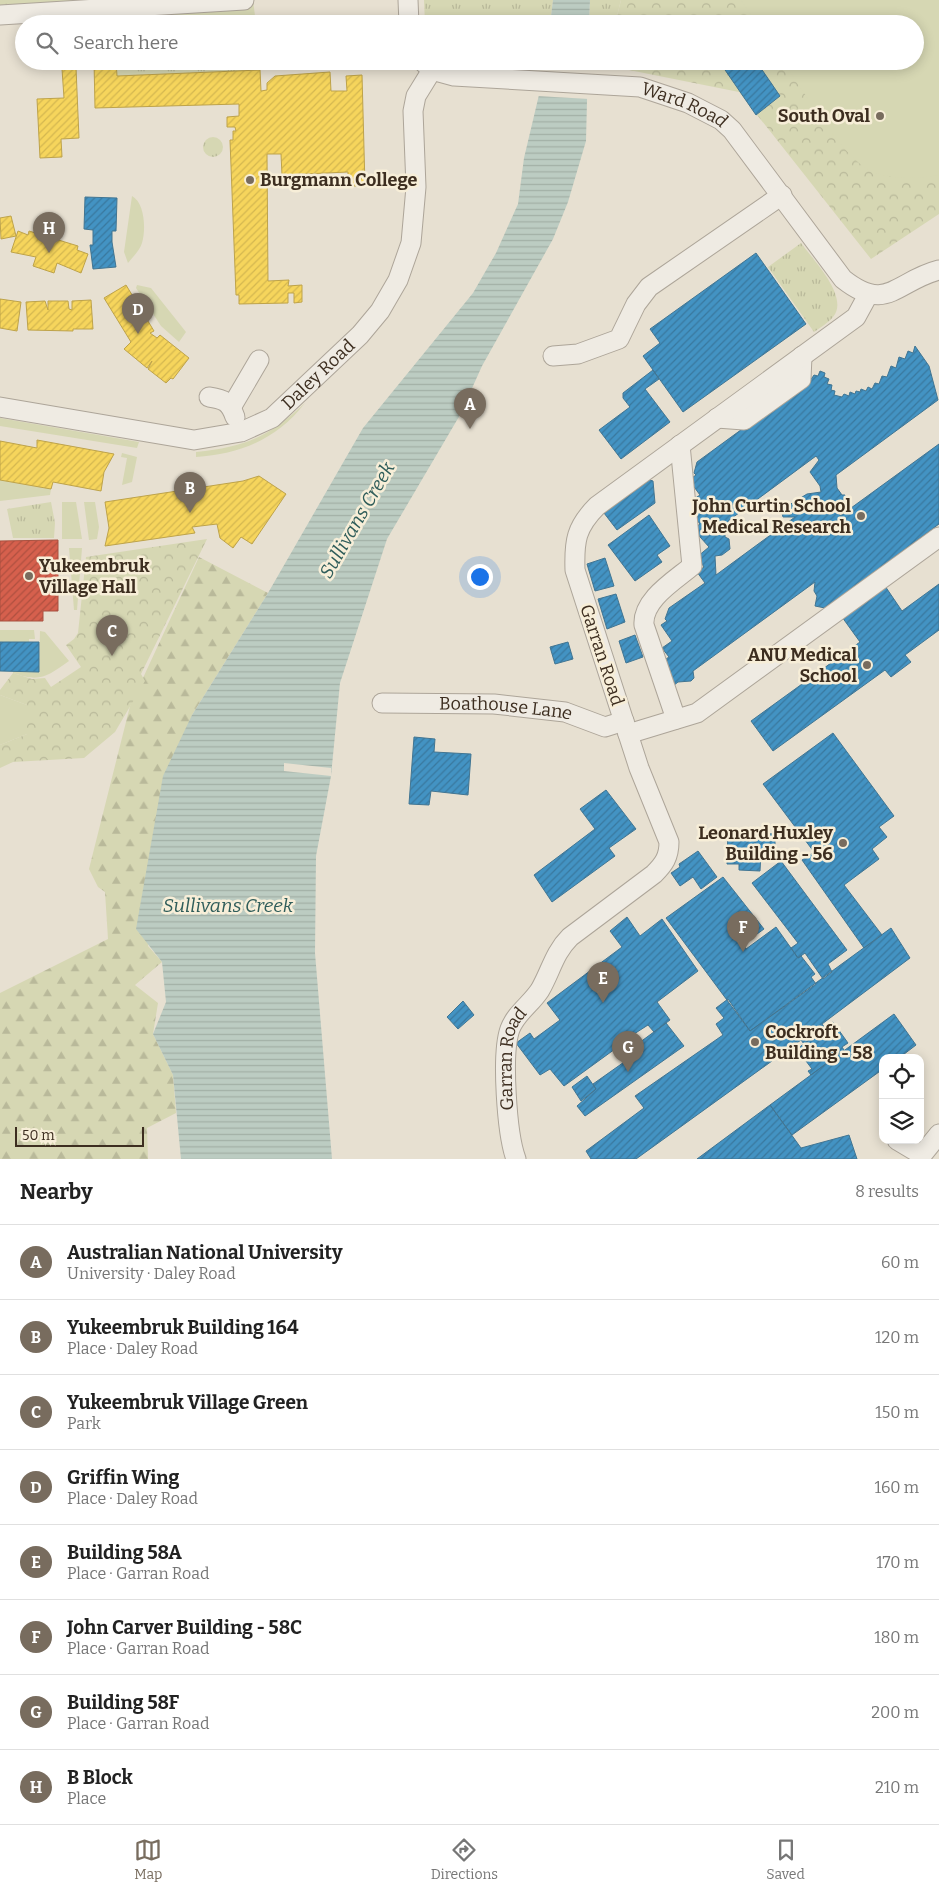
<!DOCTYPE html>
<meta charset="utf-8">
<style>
body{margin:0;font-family:Bitter,serif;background:#f2f2f2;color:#222}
.controls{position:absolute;right:15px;bottom:15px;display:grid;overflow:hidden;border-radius:10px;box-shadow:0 2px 12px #0003}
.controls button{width:45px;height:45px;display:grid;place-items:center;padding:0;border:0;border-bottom:1px solid #e0e0e0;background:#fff;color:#222;font:25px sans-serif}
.scale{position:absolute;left:15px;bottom:12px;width:129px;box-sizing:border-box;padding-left:5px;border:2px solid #3d2e20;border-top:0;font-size:14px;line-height:18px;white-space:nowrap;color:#3d2e20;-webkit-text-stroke:4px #f7eed8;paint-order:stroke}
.you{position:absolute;left:479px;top:576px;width:18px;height:18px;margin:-12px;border:4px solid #fff;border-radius:50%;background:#1a73e8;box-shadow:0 0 0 8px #1a73e833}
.badge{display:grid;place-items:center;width:32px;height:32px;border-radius:50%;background:#786c5e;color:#fff;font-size:16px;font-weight:700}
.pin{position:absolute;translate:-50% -41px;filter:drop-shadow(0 1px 2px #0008)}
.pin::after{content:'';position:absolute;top:26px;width:18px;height:15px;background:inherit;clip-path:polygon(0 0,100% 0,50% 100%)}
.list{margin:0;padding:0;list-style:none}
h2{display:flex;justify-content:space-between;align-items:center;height:65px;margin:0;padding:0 20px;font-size:21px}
h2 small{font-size:16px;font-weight:400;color:#767676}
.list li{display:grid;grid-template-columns:32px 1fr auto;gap:15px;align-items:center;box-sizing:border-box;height:75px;padding:0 20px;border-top:1px solid #e0e0e0}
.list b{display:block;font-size:19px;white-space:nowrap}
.list p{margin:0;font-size:16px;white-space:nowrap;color:#767676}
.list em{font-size:16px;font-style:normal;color:#767676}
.icon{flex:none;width:28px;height:28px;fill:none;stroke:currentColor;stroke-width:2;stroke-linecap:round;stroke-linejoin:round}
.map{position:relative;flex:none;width:939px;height:1159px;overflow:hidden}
.search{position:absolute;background:#fff;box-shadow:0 2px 12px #0003;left:15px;right:15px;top:15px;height:55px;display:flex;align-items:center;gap:12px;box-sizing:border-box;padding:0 18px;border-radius:28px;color:#767676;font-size:19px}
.sheet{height:665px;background:#fff}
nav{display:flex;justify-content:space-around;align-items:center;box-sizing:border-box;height:70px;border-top:1px solid #e0e0e0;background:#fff;font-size:14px;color:#767676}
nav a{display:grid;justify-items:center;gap:2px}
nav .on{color:#786c5e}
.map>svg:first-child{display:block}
.grass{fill:url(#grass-tufts)}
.forest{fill:url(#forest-firs)}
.park{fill:url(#park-crowns)}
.garden{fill:#d6d7b3}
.water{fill:url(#water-rules)}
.pier{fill:#e7e0d1}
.homes{fill:url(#homes-hatch);stroke:#bea34a}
.shops{fill:url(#shops-hatch);stroke:#a85140}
.schools{fill:url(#schools-hatch);stroke:#417592;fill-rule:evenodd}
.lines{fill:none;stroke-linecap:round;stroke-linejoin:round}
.minor-casing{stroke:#ada599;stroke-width:21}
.minor{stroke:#efebe3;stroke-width:19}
.poi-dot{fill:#786c5e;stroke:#f7eed8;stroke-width:2}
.labels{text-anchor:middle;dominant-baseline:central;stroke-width:5;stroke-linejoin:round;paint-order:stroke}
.street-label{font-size:18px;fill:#3d2e20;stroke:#f7eed8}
.poi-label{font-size:18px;font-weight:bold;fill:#3d2e20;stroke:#f7eed8;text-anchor:end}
.water-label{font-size:19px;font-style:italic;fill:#2f5d5a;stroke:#f7eed8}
</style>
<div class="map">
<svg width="939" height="1159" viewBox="0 0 939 1159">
<defs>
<pattern id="grass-tufts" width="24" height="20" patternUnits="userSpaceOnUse" patternTransform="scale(1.25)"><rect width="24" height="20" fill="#d6d7b3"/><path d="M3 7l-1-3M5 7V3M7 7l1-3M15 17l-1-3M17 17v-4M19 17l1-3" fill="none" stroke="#b9b99a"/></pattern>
<pattern id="forest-firs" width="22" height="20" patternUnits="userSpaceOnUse" patternTransform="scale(1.25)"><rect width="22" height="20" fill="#d6d7b3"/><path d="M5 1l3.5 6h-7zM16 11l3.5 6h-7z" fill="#b9b99a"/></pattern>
<pattern id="park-crowns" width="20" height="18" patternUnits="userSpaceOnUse" patternTransform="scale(1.25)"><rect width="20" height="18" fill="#d6d7b3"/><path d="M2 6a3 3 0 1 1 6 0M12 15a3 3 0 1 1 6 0" fill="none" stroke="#b9b99a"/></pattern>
<pattern id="water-rules" width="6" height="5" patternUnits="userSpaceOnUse" patternTransform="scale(1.25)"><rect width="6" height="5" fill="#bcccc2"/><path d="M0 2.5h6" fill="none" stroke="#a2b0a6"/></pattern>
<pattern id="homes-hatch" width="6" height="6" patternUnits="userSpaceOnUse" patternTransform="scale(1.25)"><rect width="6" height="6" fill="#f6d55c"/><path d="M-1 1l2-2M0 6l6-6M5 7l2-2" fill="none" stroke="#d4b750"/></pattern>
<pattern id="shops-hatch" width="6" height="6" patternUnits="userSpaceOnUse" patternTransform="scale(1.25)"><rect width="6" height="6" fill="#d6604d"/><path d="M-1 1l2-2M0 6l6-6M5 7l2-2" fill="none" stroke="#af5040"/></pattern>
<pattern id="schools-hatch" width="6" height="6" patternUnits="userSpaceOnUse" patternTransform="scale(1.25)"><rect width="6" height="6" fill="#4393c3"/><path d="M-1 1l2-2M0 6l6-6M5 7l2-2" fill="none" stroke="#39789e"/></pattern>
</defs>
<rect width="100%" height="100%" fill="#e7e0d1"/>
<path class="grass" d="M 0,0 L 253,0 L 256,24 L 95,24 L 95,9 L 0,15 Z
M 424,0 L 553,0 L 550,24 L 425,24 Z
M 590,0 L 621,0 L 615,24 L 589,24 Z
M 116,61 L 258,61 L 259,70 L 117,76 Z
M203 147a10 10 0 1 1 20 0a10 10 0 1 1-20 0Z
M 801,243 C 813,260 850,297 833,317 C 828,323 820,328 814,332 L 768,267 Z
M 51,502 L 55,523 L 54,538 L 13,538 L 7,509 Z"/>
<path class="forest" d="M 199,557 L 268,593 L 192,715 L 148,946 L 162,962 L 135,985 L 158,1003 L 153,1034 L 173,1075 L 176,1113 L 147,1128 L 148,1159 L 0,1159 L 0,993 L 108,939 L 105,892 L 98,887 L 89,869 L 130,706 Z"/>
<path class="park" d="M 621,0 L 939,0 L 939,214 L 871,259 L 739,92 L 604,65 L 605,61 L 915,61 L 915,24 L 615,24 Z
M 207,539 L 141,674 L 145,681 L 115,732 L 84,758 L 13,762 L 0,768 L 0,745 L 27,734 L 27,705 L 0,695 L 0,690 L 13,673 L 32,679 L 45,678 L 51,687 L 81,667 L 66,645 L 74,639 L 78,633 L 86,557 Z"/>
<path class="garden" d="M 741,0 L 939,0 L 939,175 C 917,179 892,180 871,171 C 841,156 803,90 783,61 L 915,61 L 915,24 L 757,24 Z
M 132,196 C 145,203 146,230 142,243 C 140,250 133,257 128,263 L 124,252 Z
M 137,285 L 151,288 L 186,332 L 179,342 L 161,326 L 136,288 Z
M 305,403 C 277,439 241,454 196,457 L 196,452 C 246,447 268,437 305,403 Z
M 0,418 L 139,442 L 137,448 L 0,426 Z
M 122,453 L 137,457 L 132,482 L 122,485 L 127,458 L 121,457 Z
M 0,480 L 51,489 L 50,495 L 0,501 Z
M 62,502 L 76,502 L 82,539 L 62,539 Z
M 84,502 L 95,502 L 99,527 L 97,539 L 89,540 Z
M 69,548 L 82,548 L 77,610 L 74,610 Z
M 0,630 L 34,630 L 35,639 L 29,639 L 29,642 L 0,642 Z
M 40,631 L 45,632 L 69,661 C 47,676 41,683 13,673 L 13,671 L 39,671 Z
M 0,695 L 27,705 L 27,734 L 0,745 Z"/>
<path class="water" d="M 553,0 L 590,0 L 589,24 L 550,24 Z
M 547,61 L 588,61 L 586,141 L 568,202 L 553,239 L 482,366 L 460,415 L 387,539 L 340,683 L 331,776 L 316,856 L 315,953 L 332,1159 L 181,1159 L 173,1075 L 153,1034 L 166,1002 L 162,962 L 136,929 L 163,776 L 192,715 L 268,593 L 363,428 L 473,293 L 496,253 L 518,204 L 524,158 Z"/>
<path class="pier" d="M 544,66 L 590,68 L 589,99 L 537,96 Z
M 284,763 L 331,768 L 331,776 L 284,771 Z"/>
<path class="homes" d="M 94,61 L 116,61 L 117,76 L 260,70 L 261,91 L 267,90 L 267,83 L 275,76 L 330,72 L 331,91 L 347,91 L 346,76 L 362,75 L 365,186 L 348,186 L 348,172 L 282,175 L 281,154 L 267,154 L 268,281 L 289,280 L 288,286 L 302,285 L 302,302 L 294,303 L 294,293 L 288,293 L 288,303 L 239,304 L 239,295 L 236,295 L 230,140 L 233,140 L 233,131 L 236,131 L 235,127 L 227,127 L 227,117 L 239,116 L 239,104 L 95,108 Z
M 76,68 L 79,138 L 61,139 L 62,157 L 40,158 L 37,99 L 64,98 L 62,69 Z
M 11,216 L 16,236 L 1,239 L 0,218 Z
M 18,231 L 28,235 L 29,231 L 78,246 L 77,250 L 88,254 L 81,273 L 57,263 L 54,273 L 33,266 L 36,257 L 11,252 Z
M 126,285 L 154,331 L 150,333 L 157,338 L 160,335 L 189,358 L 173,379 L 171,378 L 166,383 L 148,369 L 152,361 L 147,368 L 124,349 L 131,342 L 104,298 Z
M 0,299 L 21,302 L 17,331 L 0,328 Z
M 91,300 L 93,329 L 73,329 L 73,331 L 28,330 L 26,302 L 45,301 L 48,310 L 48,301 L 68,301 L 69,309 L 72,310 L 72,301 Z
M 37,440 L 114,454 L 104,472 L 101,491 L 53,482 L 51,489 L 0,480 L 0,441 L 37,448 Z
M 259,476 L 286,494 L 252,544 L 241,537 L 233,548 L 220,538 L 217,524 L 192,527 L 195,533 L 105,546 L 109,528 L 105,502 L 243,481 Z"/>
<path class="shops" d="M 58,540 L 58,611 L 43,611 L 43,621 L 0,621 L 0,541 Z"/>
<path class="schools" d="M 732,61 L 756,61 L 780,96 L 756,115 L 723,67 Z
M 85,197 L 117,198 L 116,231 L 112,231 L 112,242 L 116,267 L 93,269 L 90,245 L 93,245 L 93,230 L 84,229 Z
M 756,253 L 806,324 L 683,412 L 643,356 L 660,343 L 650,329 Z
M 915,346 L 929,366 L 938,400 L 836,475 L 837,488 L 842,495 L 845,495 L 845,505 L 839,509 L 840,516 L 939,444 L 939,524 L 825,608 L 815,606 L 817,596 L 814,591 L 815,582 L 693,671 L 694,678 L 691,681 L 678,682 L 673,686 L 665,675 L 670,671 L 663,661 L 669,657 L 662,648 L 672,641 L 661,625 L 667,621 L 665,619 L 669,608 L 705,583 L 697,572 L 704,567 L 697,557 L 709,547 L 693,529 L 700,524 L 692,514 L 698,511 L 691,501 L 700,495 L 689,480 L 696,475 L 694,473 L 697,462 L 812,378 L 814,375 L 818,376 L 820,371 L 825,373 L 824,377 L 829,379 L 827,384 L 832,385 L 831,390 L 835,391 L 834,395 L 842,397 L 844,394 L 849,396 L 850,392 L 855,394 L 856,391 L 860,392 L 861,389 L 866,391 L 868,387 L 872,389 L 875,383 L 879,384 L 882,376 L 887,377 L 891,366 L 896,368 L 899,357 L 905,359 L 908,351 L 913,353 ZM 816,456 L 819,460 L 810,472 L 820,486 L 821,492 L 807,494 L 781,510 L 783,517 L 795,517 L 716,575 L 715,556 L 722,555 L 730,549 L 729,539 L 725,537 L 725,533 L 730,530 L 728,521 Z
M 653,370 L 659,379 L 645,389 L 670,422 L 621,459 L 599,430 L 630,407 L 623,398 L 623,393 Z
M 650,480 L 653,481 L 655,503 L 617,530 L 604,513 Z
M 649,515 L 670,546 L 657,555 L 662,562 L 635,581 L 608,545 Z
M 605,558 L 614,586 L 595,591 L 587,564 Z
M 939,584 L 939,630 L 905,655 L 911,662 L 891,677 L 885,670 L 773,751 L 751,721 L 860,642 L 842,617 L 885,586 L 902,611 Z
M 616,594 L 625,622 L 607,629 L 598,599 Z
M 635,635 L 643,657 L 626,663 L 619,641 Z
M 0,642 L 39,642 L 39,672 L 0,671 Z
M 568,642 L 573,659 L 555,664 L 550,647 Z
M 833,733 L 894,816 L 879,827 L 887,837 L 872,849 L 879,859 L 844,885 L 882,935 L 864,948 L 802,860 L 814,852 L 763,784 Z
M 414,737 L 435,739 L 434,752 L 471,754 L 468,795 L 431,791 L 429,805 L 409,804 Z
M 606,790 L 636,829 L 609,848 L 615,856 L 552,902 L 534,875 L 595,829 L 580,809 Z
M 728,829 L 759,830 L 759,833 L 775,834 L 775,853 L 761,852 L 760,871 L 739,870 L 739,864 L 727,864 Z
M 698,851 L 717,877 L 701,889 L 693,877 L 680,886 L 671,873 L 680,867 L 679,864 Z
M 781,861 L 847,950 L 828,964 L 832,972 L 823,979 L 805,953 L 798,958 L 791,948 L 798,943 L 752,883 Z
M 723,877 L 764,929 L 743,944 L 746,949 L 776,927 L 798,958 L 801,956 L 815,974 L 811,977 L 816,984 L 750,1031 L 666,918 Z
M 627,917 L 640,936 L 662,919 L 698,971 L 657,1002 L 670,1020 L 654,1032 L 648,1025 L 634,1034 L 635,1036 L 629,1040 L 631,1043 L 618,1053 L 615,1049 L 564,1086 L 550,1069 L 540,1075 L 516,1043 L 530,1033 L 534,1039 L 560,1020 L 547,1003 L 622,947 L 610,931 Z
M 891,928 L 910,958 L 822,1024 L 825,1028 L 804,1044 L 801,1040 L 636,1159 L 591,1159 L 586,1151 L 644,1108 L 635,1096 L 723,1035 L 716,1024 L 724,1018 L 716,1008 L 728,999 L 750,1031 Z
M 463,1001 L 474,1015 L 458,1029 L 447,1017 Z
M 894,1014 L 916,1045 L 899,1058 L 883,1058 L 883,1069 L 792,1135 L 770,1105 Z
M 833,1022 L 848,1043 L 842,1047 L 844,1050 L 811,1075 L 808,1071 L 812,1069 L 797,1049 Z
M 666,1023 L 684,1046 L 585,1116 L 577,1106 L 596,1089 L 593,1084 L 627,1060 L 624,1054 Z
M 587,1076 L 596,1089 L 581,1101 L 572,1087 Z
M 770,1105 L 801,1148 L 849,1135 L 857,1159 L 697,1159 Z"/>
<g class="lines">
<defs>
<g id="minor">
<path d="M 408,0 L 409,24"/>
<path d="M 0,15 L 244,0"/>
<path id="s1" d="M 423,62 L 432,70 L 454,76 L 640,87 L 688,103 L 721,120 L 732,130 L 843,279 C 887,314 896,281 939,270"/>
<path d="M 553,356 L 578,354 L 619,339 L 636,304 L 649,287 L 782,195"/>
<path d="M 209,397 C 224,399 230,402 235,417"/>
<path d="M 232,406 L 259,360"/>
<path id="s2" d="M 0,407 L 194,440 L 241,432 L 272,418 L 360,335 L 380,311 L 398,280 L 411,243 L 416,187 L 413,111 L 416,96 L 432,70"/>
<path d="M 717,418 L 744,420 L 801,379 L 802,356"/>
<path id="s3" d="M 382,703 L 494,704 L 565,712 L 605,727 L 624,721"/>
<path d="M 676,719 L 644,625 C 642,600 674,581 692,566 L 680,445"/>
<path d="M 628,734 L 697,713 L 939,537"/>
<path d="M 897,1140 L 922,1155 L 939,1134"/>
<path id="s4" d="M 516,1159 C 507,1135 501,1054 510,1029 C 516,1013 531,1004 540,990 C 551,971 554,953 570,937 L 654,874 C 664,864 669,857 669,842 L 639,768 L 575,570 C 574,541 576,527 597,506 L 856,317 L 868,295"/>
</g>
</defs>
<use href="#minor" class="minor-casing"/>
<use href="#minor" class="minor"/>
</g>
<g class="poi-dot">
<circle cx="880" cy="116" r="5"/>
<circle cx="250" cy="180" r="5"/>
<circle cx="861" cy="516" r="5"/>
<circle cx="29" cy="576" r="5"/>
<circle cx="867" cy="665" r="5"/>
<circle cx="843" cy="843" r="5"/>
<circle cx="755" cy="1042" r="5"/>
</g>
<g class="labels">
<g class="street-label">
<text stroke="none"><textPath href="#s1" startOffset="269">Ward Road</textPath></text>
<text stroke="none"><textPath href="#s2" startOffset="342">Daley Road</textPath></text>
<text transform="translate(602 655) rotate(72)">Garran Road</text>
<text stroke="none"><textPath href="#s3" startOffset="124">Boathouse Lane</textPath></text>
<text stroke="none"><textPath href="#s4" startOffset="102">Garran Road</textPath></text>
</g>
<g class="poi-label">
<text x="870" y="116">South Oval</text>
<text x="260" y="180" text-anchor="start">Burgmann College</text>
<text x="851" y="506">John Curtin School<tspan x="851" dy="21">Medical Research</tspan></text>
<text x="39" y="566" text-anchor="start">Yukeembruk<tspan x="39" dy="21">Village Hall</tspan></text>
<text x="857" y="655">ANU Medical<tspan x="857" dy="21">School</tspan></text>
<text x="833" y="833">Leonard Huxley<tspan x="833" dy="21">Building - 56</tspan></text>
<text x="765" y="1032" text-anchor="start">Cockroft<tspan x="765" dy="21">Building - 58</tspan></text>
</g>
<g class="water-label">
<text transform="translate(357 520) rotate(-60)">Sullivans Creek</text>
<text x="228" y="905">Sullivans Creek</text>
</g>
</g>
</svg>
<div class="controls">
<button><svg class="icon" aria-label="locate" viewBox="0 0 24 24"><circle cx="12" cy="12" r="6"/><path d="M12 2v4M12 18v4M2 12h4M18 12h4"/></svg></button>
<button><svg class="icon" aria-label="layers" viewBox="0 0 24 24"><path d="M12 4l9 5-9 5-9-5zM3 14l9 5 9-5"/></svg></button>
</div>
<div class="scale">50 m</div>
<div class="you"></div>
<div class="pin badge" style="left:470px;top:429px">A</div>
<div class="pin badge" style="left:190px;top:513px">B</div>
<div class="pin badge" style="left:112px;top:656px">C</div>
<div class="pin badge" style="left:138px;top:334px">D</div>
<div class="pin badge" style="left:603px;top:1003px">E</div>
<div class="pin badge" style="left:743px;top:952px">F</div>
<div class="pin badge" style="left:628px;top:1072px">G</div>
<div class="pin badge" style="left:49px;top:253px">H</div>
<div class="search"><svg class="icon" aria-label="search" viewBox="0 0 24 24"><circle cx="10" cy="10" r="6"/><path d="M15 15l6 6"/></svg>Search here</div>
</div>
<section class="sheet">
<h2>Nearby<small>8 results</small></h2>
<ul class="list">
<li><span class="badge">A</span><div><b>Australian National University</b><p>University · Daley Road</p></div><em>60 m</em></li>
<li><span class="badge">B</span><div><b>Yukeembruk Building 164</b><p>Place · Daley Road</p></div><em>120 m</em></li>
<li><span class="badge">C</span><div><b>Yukeembruk Village Green</b><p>Park</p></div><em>150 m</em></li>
<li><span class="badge">D</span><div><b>Griffin Wing</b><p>Place · Daley Road</p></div><em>160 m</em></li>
<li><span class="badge">E</span><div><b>Building 58A</b><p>Place · Garran Road</p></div><em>170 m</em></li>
<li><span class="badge">F</span><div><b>John Carver Building - 58C</b><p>Place · Garran Road</p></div><em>180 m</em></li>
<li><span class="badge">G</span><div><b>Building 58F</b><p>Place · Garran Road</p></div><em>200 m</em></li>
<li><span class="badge">H</span><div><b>B Block</b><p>Place</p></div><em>210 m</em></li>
</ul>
</section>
<nav>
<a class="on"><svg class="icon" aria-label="map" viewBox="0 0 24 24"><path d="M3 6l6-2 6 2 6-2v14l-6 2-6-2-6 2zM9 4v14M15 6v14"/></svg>Map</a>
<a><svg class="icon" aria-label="directions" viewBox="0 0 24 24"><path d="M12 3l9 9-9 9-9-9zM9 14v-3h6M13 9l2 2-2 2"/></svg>Directions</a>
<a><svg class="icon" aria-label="saved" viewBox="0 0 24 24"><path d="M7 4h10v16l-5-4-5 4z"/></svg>Saved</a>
</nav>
